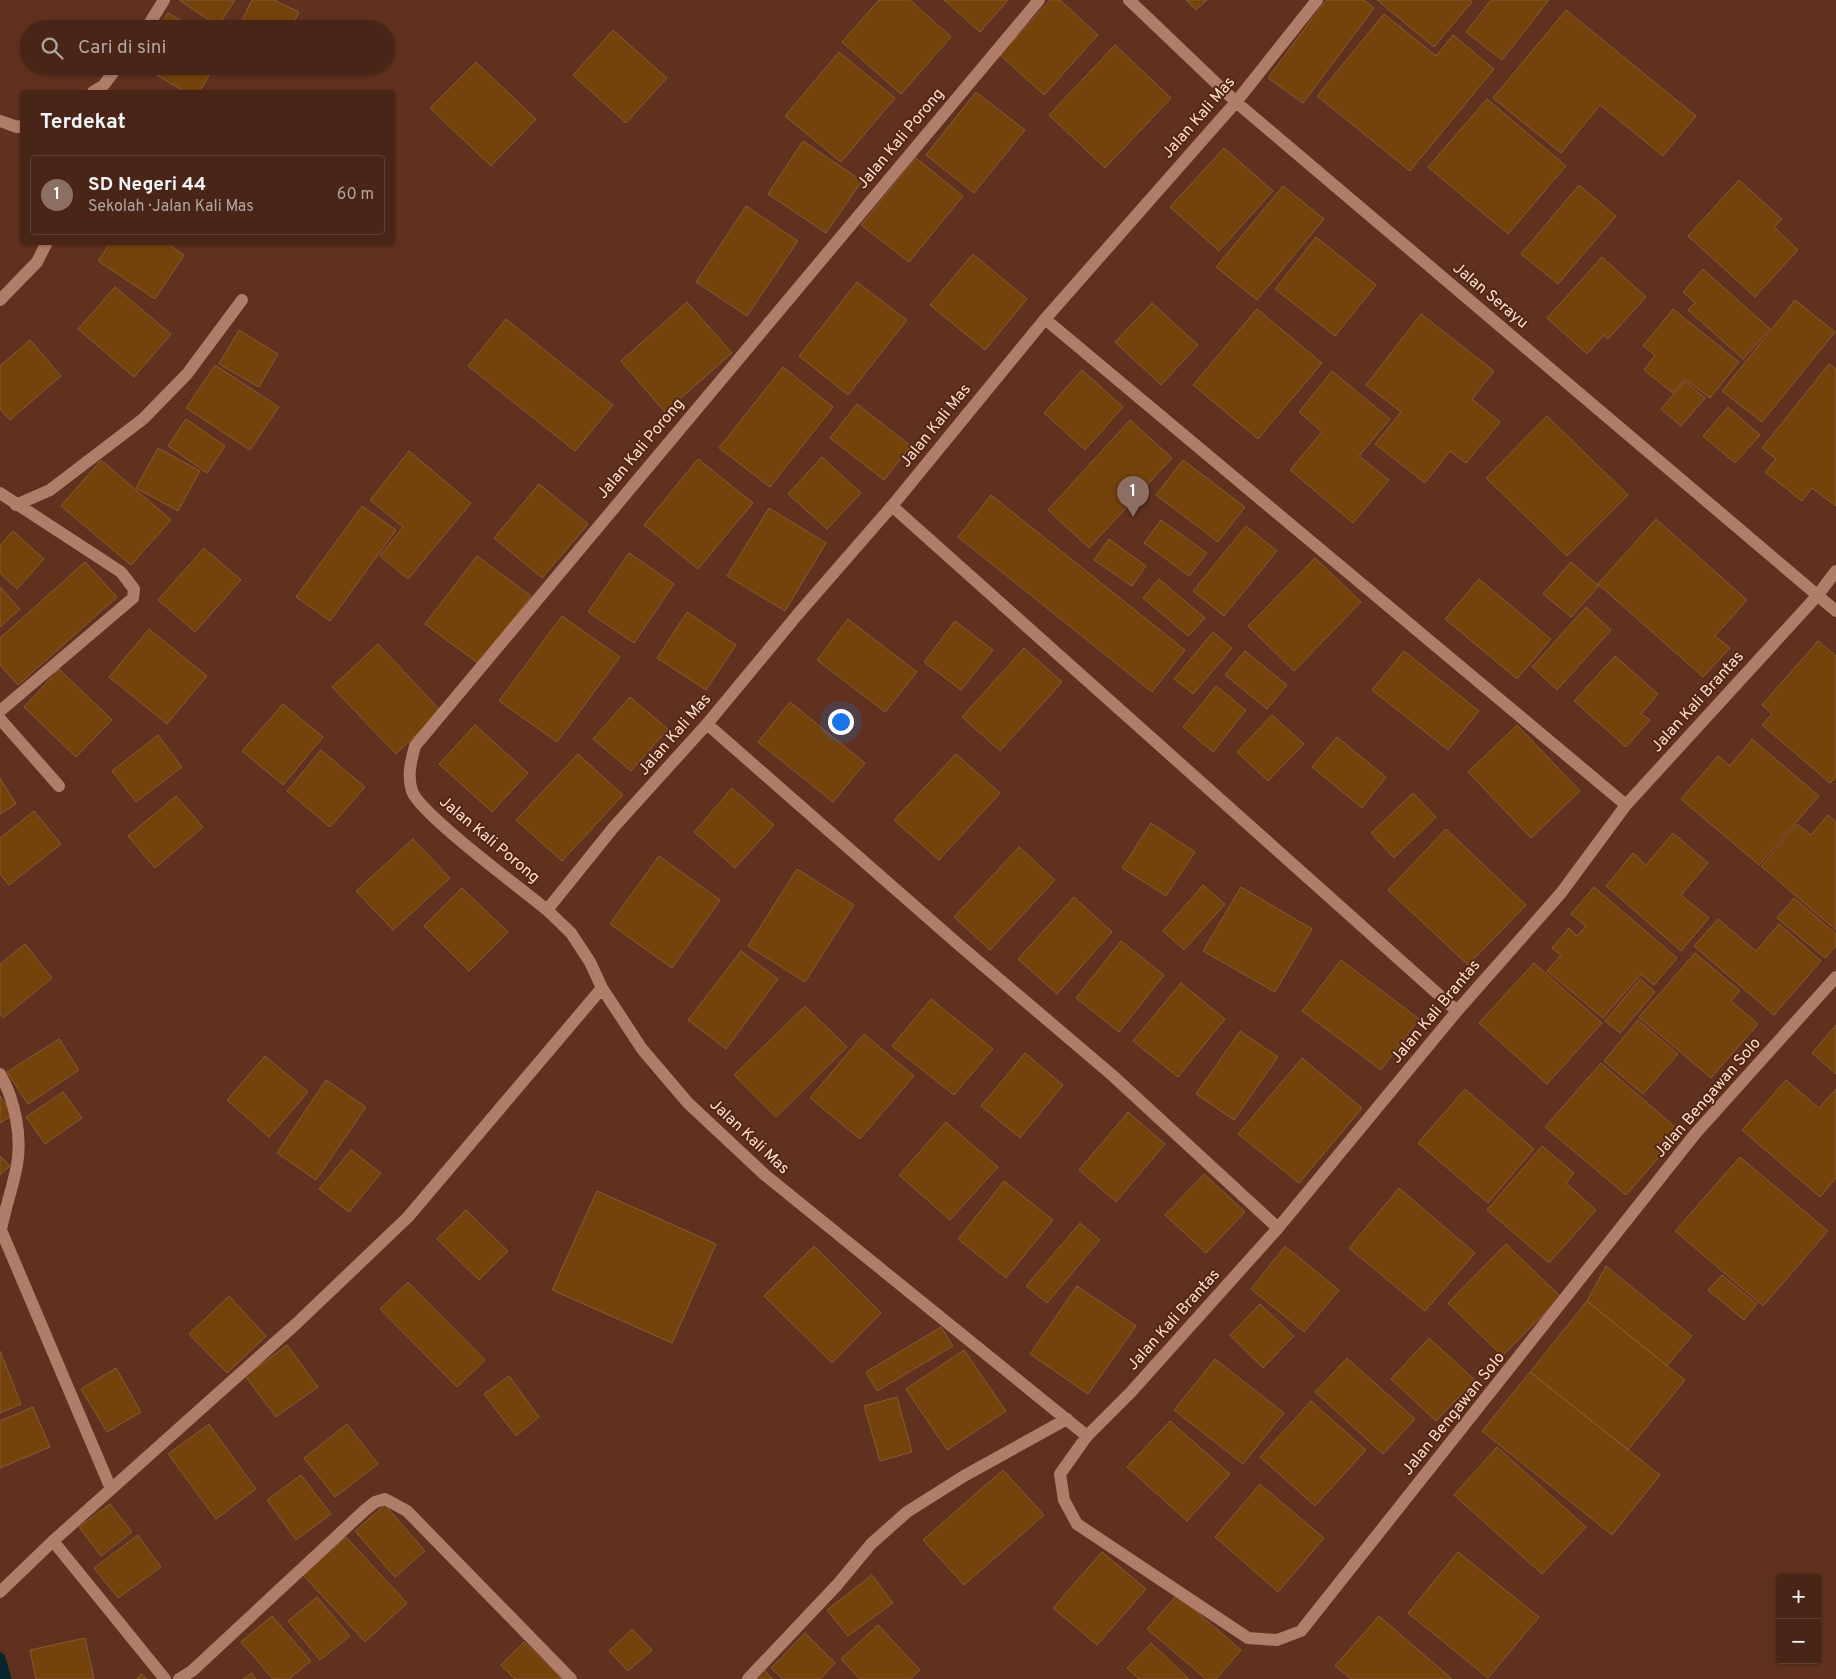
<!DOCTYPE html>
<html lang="id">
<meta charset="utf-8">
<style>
body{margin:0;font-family:Overpass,sans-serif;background:#4f2d1f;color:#f1f3f6}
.controls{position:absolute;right:15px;bottom:15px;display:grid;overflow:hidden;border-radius:5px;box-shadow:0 1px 4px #0004}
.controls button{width:45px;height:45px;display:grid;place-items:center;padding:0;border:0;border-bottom:1px solid #604235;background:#482516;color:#f1f3f6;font:25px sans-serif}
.you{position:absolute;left:840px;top:721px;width:18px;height:18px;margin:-12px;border:4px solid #fff;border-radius:50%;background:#1a73e8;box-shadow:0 0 0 8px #1a73e833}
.badge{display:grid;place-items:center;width:32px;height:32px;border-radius:50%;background:#d6ab8b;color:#fff;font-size:16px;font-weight:700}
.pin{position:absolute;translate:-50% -41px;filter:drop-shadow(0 1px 2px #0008)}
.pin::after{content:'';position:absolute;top:26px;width:18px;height:15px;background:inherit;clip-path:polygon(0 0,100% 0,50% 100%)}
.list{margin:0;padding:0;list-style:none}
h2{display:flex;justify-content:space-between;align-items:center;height:65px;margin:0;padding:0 20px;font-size:21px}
h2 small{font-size:16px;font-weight:400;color:#b1a5a1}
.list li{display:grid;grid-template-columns:32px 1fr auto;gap:15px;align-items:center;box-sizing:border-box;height:80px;margin:0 10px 10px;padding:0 10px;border:1px solid #604235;border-radius:5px}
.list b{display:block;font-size:19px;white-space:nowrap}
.list p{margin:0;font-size:16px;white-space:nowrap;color:#b1a5a1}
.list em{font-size:16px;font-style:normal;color:#b1a5a1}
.icon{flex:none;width:28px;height:28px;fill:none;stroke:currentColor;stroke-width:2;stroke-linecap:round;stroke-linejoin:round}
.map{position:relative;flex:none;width:1836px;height:1679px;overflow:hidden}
.search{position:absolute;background:#482516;box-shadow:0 1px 4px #0004;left:20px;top:20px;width:375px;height:55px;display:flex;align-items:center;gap:12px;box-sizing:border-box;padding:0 18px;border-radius:28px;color:#b1a5a1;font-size:19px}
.panel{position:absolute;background:#482516;box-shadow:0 1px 4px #0004;left:20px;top:90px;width:375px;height:155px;border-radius:5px}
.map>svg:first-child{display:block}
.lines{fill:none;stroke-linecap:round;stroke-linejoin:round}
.stream{stroke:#09262f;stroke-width:11}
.building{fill:#74430b;stroke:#855c37}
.minor{stroke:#b07d6a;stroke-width:12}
.labels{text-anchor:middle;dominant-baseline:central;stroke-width:4;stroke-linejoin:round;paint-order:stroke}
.street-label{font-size:16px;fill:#fcded2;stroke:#542613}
</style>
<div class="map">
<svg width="1836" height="1679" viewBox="0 0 1836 1679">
<rect width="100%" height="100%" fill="#60311e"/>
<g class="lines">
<path class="stream" d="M 0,1658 L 6,1679"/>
</g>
<path class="building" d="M 179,0 L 235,0 L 218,26 Z
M 252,0 L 274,0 L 299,12 L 291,29 L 238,29 Z
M 879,0 L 910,0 L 951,37 L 901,94 L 842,42 Z
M 944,0 L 1008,0 L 980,32 Z
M 1050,0 L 1060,0 L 1098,35 L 1044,95 L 1000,55 Z
M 1186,0 L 1207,0 L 1196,10 Z
M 1326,0 L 1364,0 L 1374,8 L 1303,103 L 1268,78 Z
M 1377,0 L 1470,0 L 1472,2 L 1434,47 Z
M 1491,0 L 1549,0 L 1502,60 L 1466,32 Z
M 1566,10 L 1696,116 L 1663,156 L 1600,105 L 1561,153 L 1493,98 Z
M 168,13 L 195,29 L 158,29 Z
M 1384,14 L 1436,56 L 1453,35 L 1494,69 L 1410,171 L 1317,96 Z
M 613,30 L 667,78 L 626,123 L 573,75 Z
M 1115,45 L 1171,98 L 1105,168 L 1049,115 Z
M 839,52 L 895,98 L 841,162 L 785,116 Z
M 476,62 L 536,119 L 491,166 L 430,108 Z
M 141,66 L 215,66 L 199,92 L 186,92 Z
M 976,92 L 1025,130 L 974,193 L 926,155 Z
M 1487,99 L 1566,166 L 1508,234 L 1428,167 Z
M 803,141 L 862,181 L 826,233 L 768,194 Z
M 1224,148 L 1273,191 L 1219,251 L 1170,207 Z
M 916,158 L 963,196 L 909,262 L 861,225 Z
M 1739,180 L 1782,219 L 1774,227 L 1798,250 L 1755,297 L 1688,236 Z
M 1579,185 L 1616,216 L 1558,284 L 1521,254 Z
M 1283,186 L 1324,219 L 1257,300 L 1216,267 Z
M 746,206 L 798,241 L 747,316 L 696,282 Z
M 1316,237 L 1376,285 L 1335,336 L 1275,289 Z
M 111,242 L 165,242 L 184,255 L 155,299 L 98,261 Z
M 973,254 L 1027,299 L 985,350 L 930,305 Z
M 1602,257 L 1646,297 L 1608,339 L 1604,335 L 1587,354 L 1547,318 Z
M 1703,269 L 1770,329 L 1743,359 L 1688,310 L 1695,303 L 1683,292 Z
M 857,282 L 907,320 L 848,395 L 799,356 Z
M 115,287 L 171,334 L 134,377 L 78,329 Z
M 1795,300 L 1835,332 L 1762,422 L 1722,391 Z
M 687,302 L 732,353 L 665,412 L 621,361 Z
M 1152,303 L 1198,345 L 1161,385 L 1115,342 Z
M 1257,309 L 1322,363 L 1258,439 L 1193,385 Z
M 1673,309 L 1739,362 L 1710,398 L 1685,379 L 1673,393 L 1644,370 L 1655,355 L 1643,346 Z
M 1421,314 L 1494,371 L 1472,399 L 1500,422 L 1466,463 L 1450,451 L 1425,483 L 1375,444 L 1401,412 L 1366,385 Z
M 506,319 L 613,405 L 575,451 L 468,366 Z
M 239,330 L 278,354 L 259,387 L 219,364 Z
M 30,340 L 61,376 L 10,420 L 0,409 L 0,366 Z
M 1829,364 L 1836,369 L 1836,506 L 1812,488 L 1802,501 L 1765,472 L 1776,459 L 1762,448 Z
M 215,365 L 279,407 L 250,450 L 186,408 Z
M 783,367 L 833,407 L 770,487 L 719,448 Z
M 1082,370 L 1123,407 L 1085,450 L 1044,413 Z
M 1332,371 L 1390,419 L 1359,456 L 1389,480 L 1353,523 L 1290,470 L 1322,432 L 1299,412 Z
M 1685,381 L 1705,398 L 1681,426 L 1661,409 Z
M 857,404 L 911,446 L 884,480 L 830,438 Z
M 1728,407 L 1760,435 L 1735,463 L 1703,436 Z
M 1547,416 L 1628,495 L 1567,556 L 1486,478 Z
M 186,419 L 225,446 L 207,473 L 168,446 Z
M 1130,420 L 1172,458 L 1089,548 L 1048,510 Z
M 158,448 L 200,471 L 178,511 L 136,488 Z
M 409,451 L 471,503 L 408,579 L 380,556 L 403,527 L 370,500 Z
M 822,457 L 861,493 L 827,529 L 788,494 Z
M 698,459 L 753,503 L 698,569 L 644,525 Z
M 101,460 L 171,520 L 131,565 L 61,506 Z
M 1183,460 L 1245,507 L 1218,542 L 1156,495 Z
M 539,484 L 588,524 L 542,578 L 494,538 Z
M 991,495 L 1185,650 L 1152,692 L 958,537 Z
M 362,506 L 396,530 L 330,621 L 296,597 Z
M 769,508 L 826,543 L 785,611 L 727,576 Z
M 1656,519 L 1747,600 L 1715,636 L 1730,648 L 1703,677 L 1598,584 Z
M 1161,520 L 1207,553 L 1189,576 L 1144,543 Z
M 1246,526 L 1277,551 L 1224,616 L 1193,591 Z
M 13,531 L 44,559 L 17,589 L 0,573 L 0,545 Z
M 1109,539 L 1146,566 L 1132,586 L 1094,560 Z
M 204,548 L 241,580 L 195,632 L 158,600 Z
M 629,553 L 674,584 L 634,643 L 588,612 Z
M 477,556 L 531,596 L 479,664 L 425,624 Z
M 1315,558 L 1361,602 L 1294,671 L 1248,626 Z
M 85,562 L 117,597 L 18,685 L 0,665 L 0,638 Z
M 1571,562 L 1599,586 L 1571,617 L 1543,594 Z
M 1159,579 L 1205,618 L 1188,636 L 1143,598 Z
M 1479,579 L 1551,639 L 1517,679 L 1445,619 Z
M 0,587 L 20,609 L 0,627 Z
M 1586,607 L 1611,630 L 1557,690 L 1532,667 Z
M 687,612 L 736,645 L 706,690 L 657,658 Z
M 562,616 L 620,657 L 557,742 L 499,701 Z
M 848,619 L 917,672 L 885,712 L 817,660 Z
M 955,621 L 993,650 L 961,690 L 924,662 Z
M 149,629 L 207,676 L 167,724 L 109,677 Z
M 1213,632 L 1232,648 L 1193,694 L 1174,679 Z
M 1818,641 L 1836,656 L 1836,777 L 1830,783 L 1762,725 L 1772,714 L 1762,705 Z
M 378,644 L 441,711 L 396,754 L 332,687 Z
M 1024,648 L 1062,682 L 1000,751 L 962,717 Z
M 1245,651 L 1287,685 L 1267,709 L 1225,675 Z
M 1404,651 L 1479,711 L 1448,750 L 1372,690 Z
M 1615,656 L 1658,694 L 1641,714 L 1650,720 L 1626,747 L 1574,701 Z
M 59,669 L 112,720 L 76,757 L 24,707 Z
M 1216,686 L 1246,710 L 1213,752 L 1183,727 Z
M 630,697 L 668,729 L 631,771 L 593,739 Z
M 790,702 L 865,763 L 833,802 L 758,742 Z
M 283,704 L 323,737 L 283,785 L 242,751 Z
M 1272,715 L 1304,744 L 1268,781 L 1237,752 Z
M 475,725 L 528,773 L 492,812 L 439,764 Z
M 1517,725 L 1580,791 L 1531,838 L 1468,772 Z
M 158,735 L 182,767 L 136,802 L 112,771 Z
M 1337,737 L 1386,777 L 1362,808 L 1312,767 Z
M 1752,739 L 1819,796 L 1759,865 L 1681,799 L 1718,756 L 1730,766 Z
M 321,750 L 365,787 L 330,827 L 287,791 Z
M 578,754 L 623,795 L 562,861 L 516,820 Z
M 956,754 L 1000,793 L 939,860 L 894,820 Z
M 0,778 L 16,804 L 0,814 Z
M 732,788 L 774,825 L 735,868 L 694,832 Z
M 1413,793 L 1436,817 L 1394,858 L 1371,833 Z
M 176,796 L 203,827 L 155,868 L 128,836 Z
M 34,811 L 61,844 L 9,885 L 0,874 L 0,838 Z
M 1828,815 L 1836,822 L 1836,930 L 1761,866 L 1797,824 L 1811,835 Z
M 1151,823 L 1195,852 L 1166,896 L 1122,868 Z
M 1446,829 L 1526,905 L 1468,965 L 1388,890 Z
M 1673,833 L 1708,863 L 1681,895 L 1709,918 L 1681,951 L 1606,886 L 1633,853 L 1646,865 Z
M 413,839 L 450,878 L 393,930 L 356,891 Z
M 1019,847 L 1055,880 L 990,950 L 954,917 Z
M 659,856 L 720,900 L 672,968 L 610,924 Z
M 797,869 L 854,905 L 805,982 L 748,946 Z
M 1203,885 L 1225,904 L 1184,950 L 1163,931 Z
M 1241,887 L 1312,929 L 1275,992 L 1203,951 Z
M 1594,887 L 1677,958 L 1654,985 L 1641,974 L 1603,1018 L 1547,971 L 1561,955 L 1552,948 L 1569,928 L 1577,936 L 1586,926 L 1571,914 Z
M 462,888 L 508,932 L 469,971 L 424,926 Z
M 1074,897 L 1112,932 L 1057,994 L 1018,959 Z
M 1794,898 L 1836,934 L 1836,946 L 1825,958 L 1777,918 Z
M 1718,919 L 1756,951 L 1779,924 L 1821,961 L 1774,1015 L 1694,946 Z
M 1121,941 L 1164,975 L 1119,1032 L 1076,998 Z
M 25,944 L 52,978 L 3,1018 L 0,1014 L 0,964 Z
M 741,951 L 778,979 L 726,1049 L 688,1020 Z
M 1695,953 L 1740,991 L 1731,1001 L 1758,1024 L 1711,1078 L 1639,1017 Z
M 1341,960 L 1419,1019 L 1381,1070 L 1302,1011 Z
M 1534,963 L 1602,1023 L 1547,1084 L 1479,1023 Z
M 1640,979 L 1655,992 L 1620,1033 L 1605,1021 Z
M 1181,983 L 1225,1019 L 1178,1077 L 1133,1041 Z
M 931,999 L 993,1049 L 954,1095 L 892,1046 Z
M 805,1006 L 847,1047 L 776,1117 L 734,1075 Z
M 1638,1020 L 1678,1054 L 1643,1094 L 1604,1061 Z
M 1836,1025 L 1836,1074 L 1812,1053 Z
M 1240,1031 L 1278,1057 L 1234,1120 L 1196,1094 Z
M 864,1034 L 914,1076 L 860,1139 L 810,1098 Z
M 59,1039 L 79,1070 L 28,1104 L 7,1072 Z
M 1025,1053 L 1063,1085 L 1020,1138 L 981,1106 Z
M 265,1056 L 308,1092 L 269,1137 L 227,1100 Z
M 1302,1058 L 1362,1108 L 1299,1183 L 1238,1134 Z
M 1601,1063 L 1681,1132 L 1626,1195 L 1545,1127 Z
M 326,1080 L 366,1107 L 316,1180 L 277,1153 Z
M 1786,1080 L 1819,1108 L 1836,1089 L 1836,1178 L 1820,1197 L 1742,1130 Z
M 1465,1089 L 1534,1149 L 1488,1203 L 1418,1143 Z
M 63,1092 L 82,1118 L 45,1144 L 26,1117 Z
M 0,1096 L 13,1115 L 0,1123 Z
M 1128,1112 L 1165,1144 L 1116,1202 L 1079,1170 Z
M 946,1122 L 998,1167 L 950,1220 L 899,1175 Z
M 1542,1146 L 1574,1173 L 1566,1183 L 1596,1210 L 1549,1263 L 1487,1210 Z
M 351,1150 L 381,1173 L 349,1212 L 319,1189 Z
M 0,1156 L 10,1166 L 0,1175 Z
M 1740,1157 L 1828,1231 L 1763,1306 L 1675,1231 Z
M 1204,1174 L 1245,1212 L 1206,1253 L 1165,1215 Z
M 1004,1181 L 1053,1220 L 1006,1278 L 958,1239 Z
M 1399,1188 L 1475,1253 L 1425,1311 L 1349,1248 Z
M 597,1191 L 716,1244 L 672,1343 L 552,1290 Z
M 466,1210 L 508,1251 L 479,1280 L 437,1239 Z
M 1080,1223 L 1100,1240 L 1047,1303 L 1026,1286 Z
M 1506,1244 L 1561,1297 L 1502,1356 L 1448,1303 Z
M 814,1246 L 881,1313 L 832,1363 L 764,1296 Z
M 1285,1246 L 1339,1290 L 1304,1332 L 1251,1289 Z
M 1606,1266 L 1692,1336 L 1667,1366 L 1587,1301 Z
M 1722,1275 L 1757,1304 L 1744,1320 L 1708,1290 Z
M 408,1282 L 485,1360 L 457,1387 L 380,1309 Z
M 1077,1286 L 1136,1326 L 1088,1394 L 1030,1354 Z
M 229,1296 L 266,1336 L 227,1373 L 189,1334 Z
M 1587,1301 L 1685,1380 L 1628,1450 L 1530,1372 Z
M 1260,1304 L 1294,1336 L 1263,1368 L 1230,1335 Z
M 941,1327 L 953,1346 L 877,1391 L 866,1372 Z
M 1429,1338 L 1475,1380 L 1436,1421 L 1391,1379 Z
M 287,1345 L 318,1387 L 276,1417 L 245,1376 Z
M 964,1350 L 1006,1411 L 947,1450 L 906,1389 Z
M 0,1351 L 21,1404 L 0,1413 Z
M 1347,1358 L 1415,1419 L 1383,1454 L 1315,1392 Z
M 1215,1359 L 1284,1413 L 1243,1464 L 1174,1410 Z
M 116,1368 L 141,1412 L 107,1432 L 81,1389 Z
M 1530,1372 L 1660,1475 L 1612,1535 L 1482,1431 Z
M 509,1376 L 539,1417 L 516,1436 L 484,1394 Z
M 897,1397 L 912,1452 L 880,1461 L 864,1406 Z
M 1311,1401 L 1366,1450 L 1315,1506 L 1260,1457 Z
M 33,1407 L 50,1447 L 0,1468 L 0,1421 Z
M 1170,1421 L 1230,1474 L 1187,1521 L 1127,1467 Z
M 209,1424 L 256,1489 L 216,1519 L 168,1454 Z
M 347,1424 L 378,1464 L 335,1497 L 304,1458 Z
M 1497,1447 L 1586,1527 L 1542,1574 L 1454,1495 Z
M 1003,1470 L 1044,1515 L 964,1585 L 923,1540 Z
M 301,1475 L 331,1514 L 296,1540 L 267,1500 Z
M 1260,1484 L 1324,1538 L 1278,1592 L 1215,1537 Z
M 110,1504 L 132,1532 L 101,1556 L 79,1527 Z
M 385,1505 L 425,1551 L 395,1577 L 355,1531 Z
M 138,1535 L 161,1567 L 118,1598 L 94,1568 Z
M 346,1537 L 407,1603 L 365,1642 L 303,1575 Z
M 1102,1552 L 1146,1589 L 1097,1645 L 1053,1608 Z
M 1458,1552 L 1539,1617 L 1488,1678 L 1408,1613 Z
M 872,1575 L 893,1603 L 848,1636 L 827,1610 Z
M 1177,1595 L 1241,1650 L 1216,1679 L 1206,1679 L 1147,1629 Z
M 317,1597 L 350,1636 L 320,1660 L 288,1621 Z
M 272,1616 L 311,1661 L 289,1679 L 273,1679 L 241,1642 Z
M 1379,1616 L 1452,1679 L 1351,1679 L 1335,1666 Z
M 878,1625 L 920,1670 L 910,1679 L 860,1679 L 841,1659 Z
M 632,1629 L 652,1650 L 628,1671 L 609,1651 Z
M 805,1633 L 835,1663 L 820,1679 L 783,1679 L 771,1668 Z
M 85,1638 L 94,1679 L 36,1679 L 30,1650 Z
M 524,1642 L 562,1679 L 515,1679 L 501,1665 Z
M 1151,1643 L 1189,1679 L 1139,1679 L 1127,1668 Z
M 764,1670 L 773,1679 L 755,1679 Z
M 252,1673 L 256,1679 L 243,1679 Z
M 141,1674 L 147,1679 L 137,1679 Z"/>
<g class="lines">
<path class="minor" d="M 1129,0 L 1236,102 L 1836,611
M 146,29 L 164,0
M 93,92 L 103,86 L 118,66
M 0,121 L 17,127 L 22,126
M 0,300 L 37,262 L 47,242
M 1045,319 L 1626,805
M 0,493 L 121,572 L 134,589 L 133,598 L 0,711
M 16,505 L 50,490 L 143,419 L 187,374 L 242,300
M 892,506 L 1457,1011
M 1836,571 L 1817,596 L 1626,805 L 1561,893 L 1457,1011 L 1278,1228 L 1131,1392 L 1087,1436 L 1060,1474 L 1064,1500 L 1077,1524 L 1248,1638 L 1277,1640 L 1301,1631 L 1695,1134 L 1836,977
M 0,719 L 59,786
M 707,724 L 958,944 L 1112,1075 L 1278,1228
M 547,910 C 522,889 420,814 412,791 C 407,775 411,761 415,746 L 1039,0
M 0,1074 C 15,1100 22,1136 17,1165 C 13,1187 5,1208 1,1230 L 111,1489
M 1087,1436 L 765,1175 L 688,1103 L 642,1049 L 602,988 L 590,962 L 571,933 L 547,910 L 613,828 L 707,724 L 798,614 L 892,506 L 1045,319 L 1236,102 L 1317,0
M 53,1541 L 165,1679
M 0,1592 L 53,1541 L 297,1323 L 408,1217 L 602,988
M 179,1679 L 192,1671 L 365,1510 L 375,1502 L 385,1499 L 407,1511 L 571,1679
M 748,1679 L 837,1585 L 871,1544 L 907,1512 L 964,1476 L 1067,1419"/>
</g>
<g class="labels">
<g class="street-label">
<text transform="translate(1199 118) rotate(-49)">Jalan Kali Mas</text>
<text transform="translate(901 139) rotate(-50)">Jalan Kali Porong</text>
<text transform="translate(1490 296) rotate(40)">Jalan Serayu</text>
<text transform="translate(936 426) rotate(-51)">Jalan Kali Mas</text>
<text transform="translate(641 449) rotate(-50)">Jalan Kali Porong</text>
<text transform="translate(1698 702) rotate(-48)">Jalan Kali Brantas</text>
<text transform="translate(675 735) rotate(-49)">Jalan Kali Mas</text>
<text transform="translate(489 840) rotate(40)">Jalan Kali Porong</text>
<text transform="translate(1436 1012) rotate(-50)">Jalan Kali Brantas</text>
<text transform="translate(1708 1098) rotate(-49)">Jalan Bengawan Solo</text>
<text transform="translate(749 1137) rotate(43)">Jalan Kali Mas</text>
<text transform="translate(1174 1320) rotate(-48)">Jalan Kali Brantas</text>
<text transform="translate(1454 1414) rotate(-51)">Jalan Bengawan Solo</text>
</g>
</g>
</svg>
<div class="controls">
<button>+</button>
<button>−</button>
</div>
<div class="you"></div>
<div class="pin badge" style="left:1133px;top:517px;background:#8d6e63">1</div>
<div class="search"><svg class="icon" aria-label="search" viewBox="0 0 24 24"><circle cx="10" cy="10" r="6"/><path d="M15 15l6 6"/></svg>Cari di sini</div>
<section class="panel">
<h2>Terdekat<small></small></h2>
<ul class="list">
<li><span class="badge" style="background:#8d6e63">1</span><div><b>SD Negeri 44</b><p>Sekolah · Jalan Kali Mas</p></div><em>60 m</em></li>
</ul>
</section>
</div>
